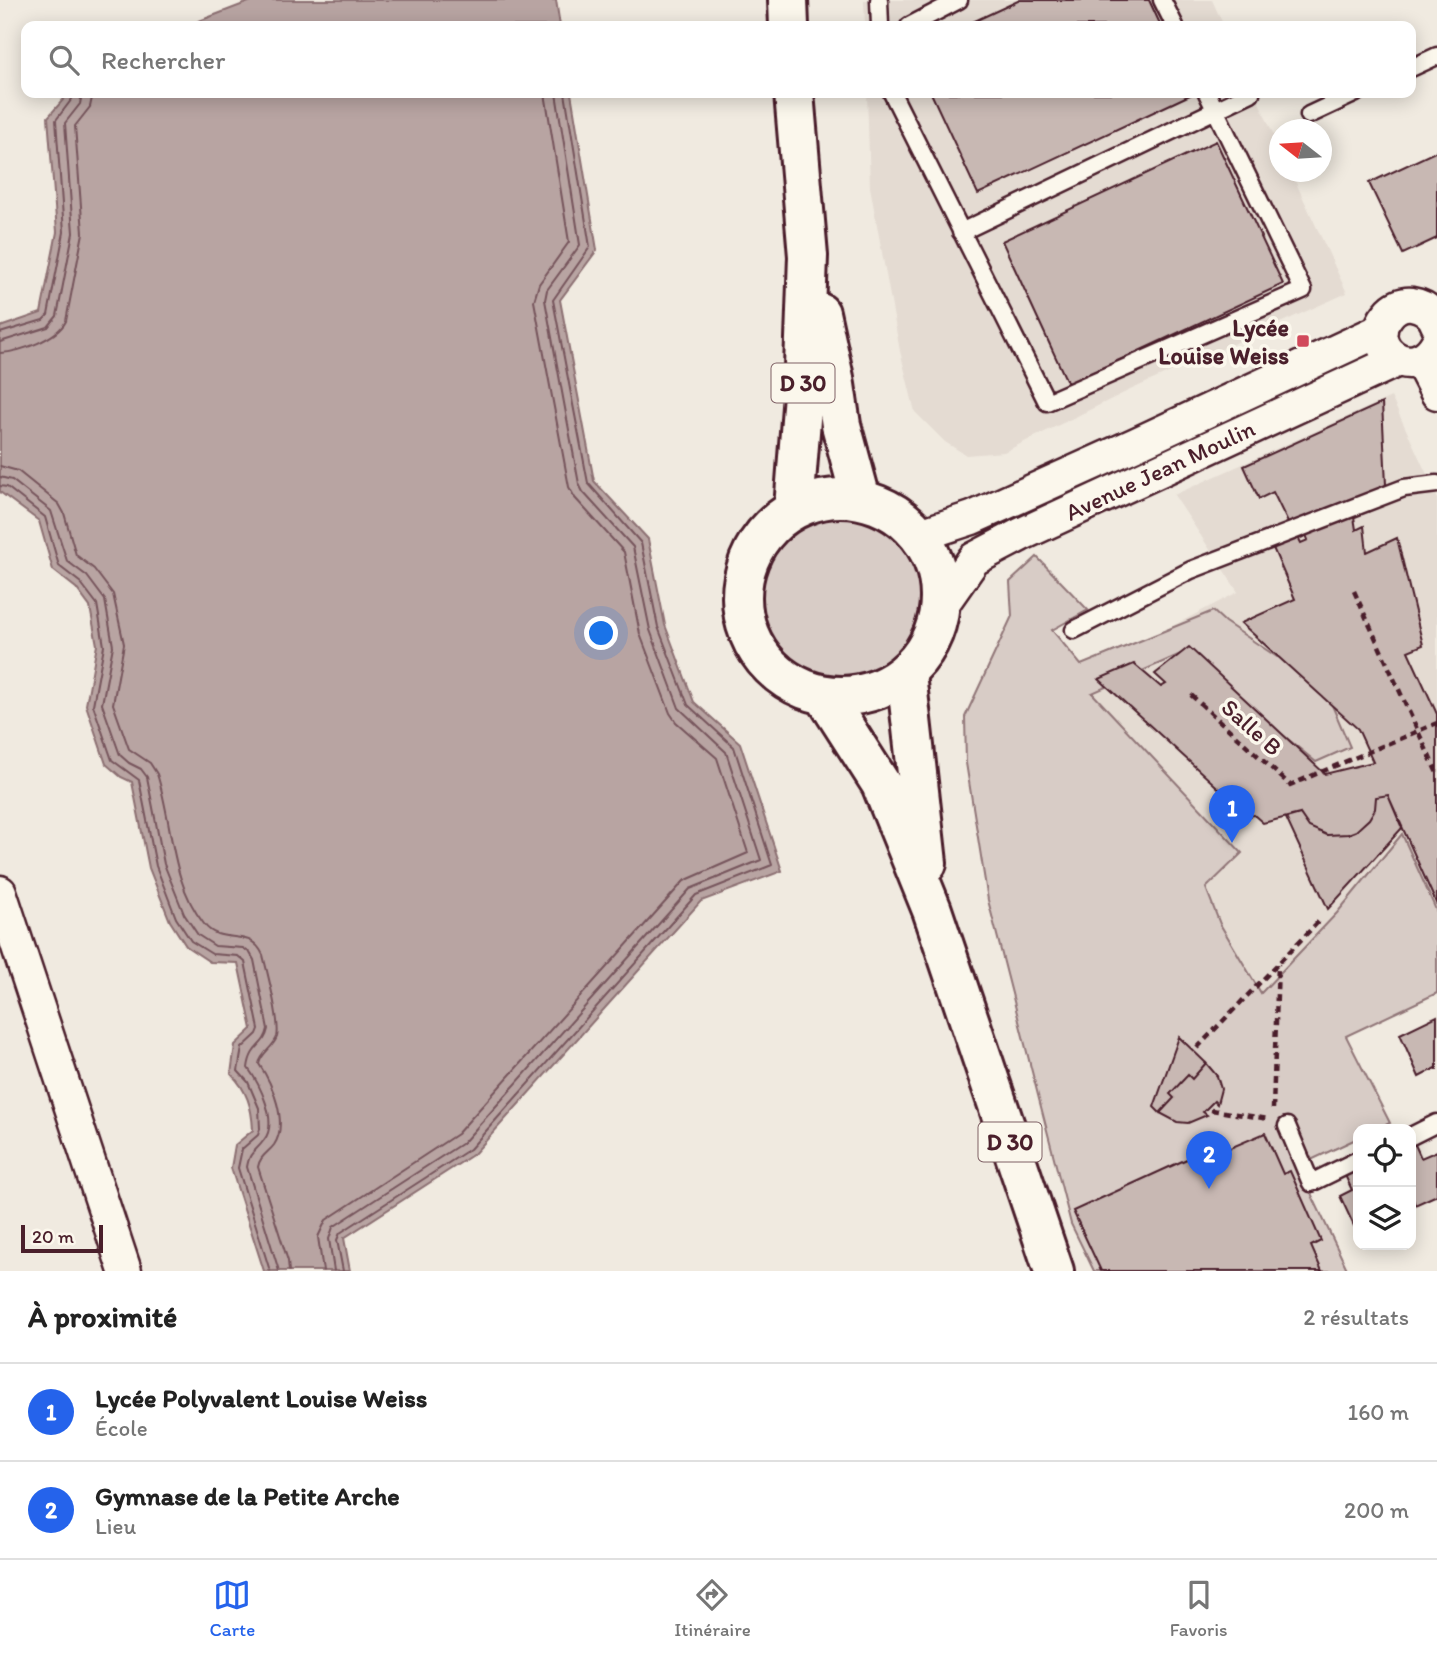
<!DOCTYPE html>
<html lang="fr">
<meta charset="utf-8">
<style>
body{margin:0;font-family:Itim,sans-serif;background:#f2f2f2;color:#222}
.controls{position:absolute;right:21px;bottom:21px;display:grid;overflow:hidden;border-radius:14px;box-shadow:0 4px 18px #0003}
.controls button{width:63px;height:63px;display:grid;place-items:center;padding:0;border:0;border-bottom:2px solid #e0e0e0;background:#fff;color:#222;font:35px sans-serif}
.compass{position:absolute;left:1269px;top:119px;width:63px;height:63px;border-radius:50%;background:#fff;box-shadow:0 4px 18px #0003;rotate:287deg}
.scale{position:absolute;left:21px;bottom:18px;width:82px;box-sizing:border-box;padding-left:7px;border:4px solid #4a1f2b;border-top:0;font-size:19px;line-height:24px;white-space:nowrap;color:#4a1f2b;-webkit-text-stroke:5px #fbf7ec;paint-order:stroke}
.you{position:absolute;left:602px;top:634px;width:24px;height:24px;margin:-18px;border:5px solid #fff;border-radius:50%;background:#1a73e8;box-shadow:0 0 0 10px #1a73e833}
.badge{display:grid;place-items:center;width:46px;height:46px;border-radius:50%;background:#2563eb;color:#fff;font-size:23px;font-weight:700}
.pin{position:absolute;translate:-50% -58px;filter:drop-shadow(0 2px 4px #0008)}
.pin::after{content:'';position:absolute;top:37px;width:24px;height:21px;background:inherit;clip-path:polygon(0 0,100% 0,50% 100%)}
.list{margin:0;padding:0;list-style:none}
h2{display:flex;justify-content:space-between;align-items:center;height:91px;margin:0;padding:0 28px;font-size:30px}
h2 small{font-size:23px;font-weight:400;color:#767676}
.list li{display:grid;grid-template-columns:46px 1fr auto;gap:21px;align-items:center;box-sizing:border-box;height:98px;padding:0 28px;border-top:2px solid #e0e0e0}
.list b{display:block;font-size:26px;white-space:nowrap}
.list p{margin:0;font-size:23px;white-space:nowrap;color:#767676}
.list em{font-size:23px;font-style:normal;color:#767676}
.icon{flex:none;width:38px;height:38px;fill:none;stroke:currentColor;stroke-width:2;stroke-linecap:round;stroke-linejoin:round}
.map{position:relative;flex:none;width:1437px;height:1271px;overflow:hidden}
.search{position:absolute;background:#fff;box-shadow:0 4px 18px #0003;left:21px;right:21px;top:21px;height:77px;display:flex;align-items:center;gap:18px;box-sizing:border-box;padding:0 24px;border-radius:14px;color:#767676;font-size:26px}
.sheet{height:287px;background:#fff}
nav{display:flex;justify-content:space-around;align-items:center;box-sizing:border-box;height:98px;border-top:2px solid #e0e0e0;background:#fff;font-size:19px;color:#767676}
nav a{display:grid;justify-items:center;gap:4px}
nav .on{color:#2563eb}
.map>svg:first-child{display:block}
.built{fill:#e4dbd2}
.green{fill:#d8ccc6;stroke:#917678;stroke-width:2}
.water{fill:#b8a4a2;stroke:#8c6f72;stroke-width:2}
.lines{fill:none;stroke-linecap:round;stroke-linejoin:round}
.shore{stroke:#76545b;stroke-width:2}
.building{fill:#c8b8b3;stroke:#4a1f2b;stroke-width:2}
.lane-casing{stroke:#4a1f2b;stroke-width:21}
.street-casing{stroke:#4a1f2b;stroke-width:37}
.primary-casing{stroke:#4a1f2b;stroke-width:44}
.path{stroke:#4a1f2b;stroke-width:4.5;stroke-dasharray:7 5;stroke-linecap:butt}
.lane{stroke:#fbf7ec;stroke-width:16}
.street{stroke:#fbf7ec;stroke-width:32}
.primary{stroke:#fbf7ec;stroke-width:38}
.poi-dot{fill:#d1495b;stroke:#fbf7ec;stroke-width:2.5}
.labels{text-anchor:middle;dominant-baseline:central;stroke-width:7;stroke-linejoin:round;paint-order:stroke}
.shield{fill:#fbf7ec;stroke:#7f6065;stroke-width:2}
.shield-label{font-size:23px;font-weight:bold;fill:#4a1f2b}
.poi-label{font-size:24px;font-weight:bold;fill:#4a1f2b;stroke:#fbf7ec;text-anchor:end}
.street-label{font-size:24px;fill:#4a1f2b;stroke:#fbf7ec}
</style>
<div class="map">
<svg width="1437" height="1271" viewBox="0 0 1437 1271">
<rect width="100%" height="100%" fill="#f0eae0"/>
<filter id="ink" filterUnits="userSpaceOnUse"><feTurbulence type="fractalNoise" baseFrequency=".0143" numOctaves="2"/><feDisplacementMap in="SourceGraphic" scale="14" xChannelSelector="R" yChannelSelector="G"/><feConvolveMatrix kernelMatrix="1 2 1 2 8 2 1 2 1" color-interpolation-filters="sRGB"/></filter>
<g filter="url(#ink)">
<path class="built" d="M 864,0 L 1212,0 L 1224,26 L 865,26 Z
M 867,93 L 1255,93 L 1279,147 L 1280,172 L 1291,172 L 1347,293 L 1130,390 L 1004,452 L 966,455 L 945,442 L 915,412 L 900,351 L 870,187 Z
M 1391,397 L 1437,496 L 1437,925 L 1272,1110 L 1080,674 L 1238,592 L 1174,495 Z"/>
<path class="green" d="M758 598a81 81 0 1 1 162 0a81 81 0 1 1-162 0Z
M 1037,557 L 1088,610 L 1052,630 L 1081,665 L 1213,611 L 1225,622 L 1277,657 L 1307,647 L 1350,747 L 1316,762 L 1183,653 L 1092,693 L 1242,853 L 1206,888 L 1220,924 L 1261,993 L 1337,913 L 1402,834 L 1437,912 L 1437,993 L 1346,1036 L 1390,1123 L 1376,1129 L 1358,1129 L 1358,1138 L 1298,1166 L 1348,1271 L 1094,1271 L 1071,1224 L 988,900 L 966,763 L 965,717 L 1012,616 L 1010,582 Z"/>
<path class="water" d="M 254,0 L 556,0 L 560,26 L 186,26 Z
M 69,93 L 571,93 L 597,250 L 560,300 L 594,481 L 648,539 L 665,625 L 694,702 L 740,743 L 782,871 L 701,901 L 474,1154 L 344,1238 L 350,1271 L 264,1271 L 231,1168 L 235,1145 L 253,1130 C 252,1107 247,1090 231,1074 L 235,1045 L 252,1029 L 238,963 L 210,962 L 186,946 L 170,921 L 149,868 L 132,782 L 121,777 L 106,764 L 86,705 L 97,645 L 90,607 L 76,588 L 53,570 L 39,521 L 0,492 L 0,327 L 41,313 L 57,232 L 48,117 Z"/>
<g class="lines">
<path class="shore" d="M 0,333 L 43,320 L 48,315 L 64,232 L 56,120 L 72,99 L 73,93
M 0,342 L 48,327 L 57,316 L 73,233 L 65,123 L 80,104 L 82,93
M 0,353 C 20,352 57,339 66,321 L 83,233 L 75,126 L 90,107 L 93,93
M 0,466 L 18,471 L 59,504 L 64,513 L 76,555 L 94,569 L 113,594 L 124,644 L 113,704 L 129,749 L 150,763 L 157,774 C 173,823 170,881 204,924 C 221,947 249,925 263,955 C 267,971 281,1023 277,1037 C 273,1048 261,1053 259,1064 C 272,1083 289,1123 274,1145 C 268,1153 260,1156 258,1167 L 288,1261 L 289,1271
M 0,477 L 12,480 L 51,511 L 67,561 L 87,576 L 105,600 L 113,646 L 102,704 L 120,755 L 129,763 L 141,769 L 147,777 L 164,864 L 184,914 L 198,935 L 215,946 L 243,948 L 250,953 L 254,960 L 268,1029 C 264,1048 251,1044 248,1068 C 259,1083 279,1122 264,1140 C 255,1153 250,1150 247,1167 L 279,1271
M 0,486 L 7,487 L 45,517 L 59,566 L 81,583 L 97,604 L 104,646 L 93,705 L 112,760 L 139,780 L 156,866 L 176,918 L 191,941 L 212,954 L 238,956 L 245,962 L 259,1029 L 257,1034 L 242,1048 L 238,1071 L 248,1082 L 259,1108 L 260,1129 L 258,1135 L 242,1149 L 238,1168 L 270,1271
M 323,1271 L 318,1237 L 326,1220 L 457,1134 L 684,881 L 748,853 L 717,758 L 676,722 L 670,713 L 640,634 L 624,552 L 575,498 L 569,487 L 534,301 L 539,284 L 569,242 L 545,93
M 334,1271 L 329,1239 L 333,1227 L 464,1142 L 690,889 L 761,860 L 726,752 L 679,708 L 650,630 L 633,547 L 583,492 L 579,484 L 545,300 L 547,290 L 580,245 L 556,93
M 343,1271 L 337,1240 L 340,1233 L 470,1149 L 696,895 L 772,865 L 734,747 L 688,705 L 658,627 L 641,543 L 588,483 L 553,300 L 590,247 L 565,93"/>
</g>
<path class="building" d="M 1020,0 L 1149,0 L 1161,26 L 964,26 Z
M 931,93 L 1192,93 L 1192,94 L 978,194 Z
M 1216,141 L 1283,284 L 1068,384 L 1002,241 Z
M 1437,151 L 1437,238 L 1403,254 L 1369,183 Z
M 1382,403 L 1386,485 L 1291,529 L 1273,492 L 1259,499 L 1244,466 Z
M 1353,510 L 1356,530 L 1364,526 L 1367,552 L 1397,538 L 1423,645 L 1408,651 L 1437,714 L 1437,905 L 1388,795 L 1376,797 L 1375,809 L 1369,819 L 1356,831 L 1348,834 L 1327,835 L 1309,827 L 1300,814 L 1263,823 L 1254,815 L 1249,816 L 1099,679 L 1134,664 L 1161,687 L 1166,684 L 1155,674 L 1189,647 L 1325,774 L 1373,762 L 1358,729 L 1241,623 L 1295,599 L 1273,548 L 1298,537 L 1301,543 L 1308,540 L 1305,532 Z
M 1388,795 L 1402,828 L 1328,909 L 1286,818 L 1300,814 L 1309,827 L 1327,835 L 1348,834 L 1356,831 L 1369,819 L 1375,809 L 1376,797 Z
M 1437,1016 L 1437,1070 L 1436,1068 L 1419,1077 L 1400,1034 Z
M 1179,1037 L 1206,1063 L 1192,1079 L 1188,1075 L 1170,1094 L 1174,1098 L 1160,1113 L 1154,1107 Z
M 1206,1063 L 1217,1076 L 1221,1089 L 1217,1104 L 1214,1101 L 1203,1112 L 1207,1115 L 1188,1123 L 1177,1122 L 1160,1113 L 1174,1098 L 1170,1094 L 1188,1075 L 1192,1079 Z
M 1265,1133 L 1283,1174 L 1290,1171 L 1321,1241 L 1311,1246 L 1322,1271 L 1101,1271 L 1073,1211 L 1200,1153 L 1202,1160 Z
M 1413,1140 L 1421,1158 L 1437,1151 L 1437,1195 L 1415,1205 L 1413,1199 L 1411,1200 L 1411,1141 Z
M 1358,1165 L 1358,1224 L 1354,1226 L 1340,1196 L 1352,1190 L 1343,1171 Z"/>
<g class="lines">
<defs>
<path id="lane" d="M 879,0 L 880,26
M 1162,0 L 1175,26
M 909,26 L 959,0
M 1411,68 L 1437,56
M 892,93 L 1047,402 L 1303,290 L 1207,93
M 1309,115 L 1356,93
M 961,232 L 1251,93
M 1074,630 L 1191,570 L 1404,488 L 1437,484
M 1287,1126 L 1311,1183 L 1358,1160
M 1411,1136 L 1437,1123"/>
<path id="street" d="M 1437,324 C 1433,313 1425,306 1412,304 C 1403,303 1394,307 1388,315 C 1361,346 1413,386 1437,343
M 1420,360 L 1437,393
M 920,535 L 972,518 L 1136,444 L 1381,330
M 941,606 L 974,559 L 1020,535 L 1398,360
M 0,892 L 125,1271"/>
<path id="primary" d="M 788,0 L 789,26
M 794,93 L 808,256 L 803,394 L 794,508
M 820,313 L 834,378 L 841,425 L 861,499
M742 597a99 99 0 1 1 198 0a99 99 0 1 1-198 0Z
M 906,674 L 927,863
M 824,695 L 881,784 L 932,910 L 1054,1271"/>
</defs>
<use href="#lane" class="lane-casing"/>
<use href="#street" class="street-casing"/>
<use href="#primary" class="primary-casing"/>
<path class="path" d="M 1354,591 L 1437,773
M 1191,695 L 1290,785 L 1437,723
M 1197,1048 L 1319,921
M 1273,1109 L 1278,964
M 1211,1110 L 1269,1119"/>
<use href="#lane" class="lane"/>
<use href="#street" class="street"/>
<use href="#primary" class="primary"/>
</g>
</g>
<rect class="poi-dot" x="1296" y="334" width="14" height="14" rx="3.5"/>
<g class="labels">
<g class="shield">
<rect x="771.5" y="363.5" width="63" height="39" rx="5"/>
<rect x="978.5" y="1122.5" width="63" height="39" rx="5"/>
</g>
<g class="shield-label">
<text x="803" y="383">D 30</text>
<text x="1010" y="1142">D 30</text>
</g>
<g class="poi-label">
<text x="1289" y="327">Lycée<tspan x="1289" dy="28">Louise Weiss</tspan></text>
</g>
<g class="street-label">
<text transform="translate(1160 470) rotate(-25)">Avenue Jean Moulin</text>
<text transform="translate(1252 727) rotate(42)">Salle B</text>
</g>
</g>
</svg>
<div class="controls">
<button><svg class="icon" aria-label="locate" viewBox="0 0 24 24"><circle cx="12" cy="12" r="6"/><path d="M12 2v4M12 18v4M2 12h4M18 12h4"/></svg></button>
<button><svg class="icon" aria-label="layers" viewBox="0 0 24 24"><path d="M12 4l9 5-9 5-9-5zM3 14l9 5 9-5"/></svg></button>
</div>
<svg class="compass" viewBox="-18 -18 36 36"><path d="M0-13l5 13h-10z" fill="#e53935"/><path d="M0 13l5-13h-10z" fill="#767676"/></svg>
<div class="scale">20 m</div>
<div class="you"></div>
<div class="pin badge" style="left:1232px;top:843px">1</div>
<div class="pin badge" style="left:1209px;top:1189px">2</div>
<div class="search"><svg class="icon" aria-label="search" viewBox="0 0 24 24"><circle cx="10" cy="10" r="6"/><path d="M15 15l6 6"/></svg>Rechercher</div>
</div>
<section class="sheet">
<h2>À proximité<small>2 résultats</small></h2>
<ul class="list">
<li><span class="badge">1</span><div><b>Lycée Polyvalent Louise Weiss</b><p>École</p></div><em>160 m</em></li>
<li><span class="badge">2</span><div><b>Gymnase de la Petite Arche</b><p>Lieu</p></div><em>200 m</em></li>
</ul>
</section>
<nav>
<a class="on"><svg class="icon" aria-label="map" viewBox="0 0 24 24"><path d="M3 6l6-2 6 2 6-2v14l-6 2-6-2-6 2zM9 4v14M15 6v14"/></svg>Carte</a>
<a><svg class="icon" aria-label="directions" viewBox="0 0 24 24"><path d="M12 3l9 9-9 9-9-9zM9 14v-3h6M13 9l2 2-2 2"/></svg>Itinéraire</a>
<a><svg class="icon" aria-label="saved" viewBox="0 0 24 24"><path d="M7 4h10v16l-5-4-5 4z"/></svg>Favoris</a>
</nav>
